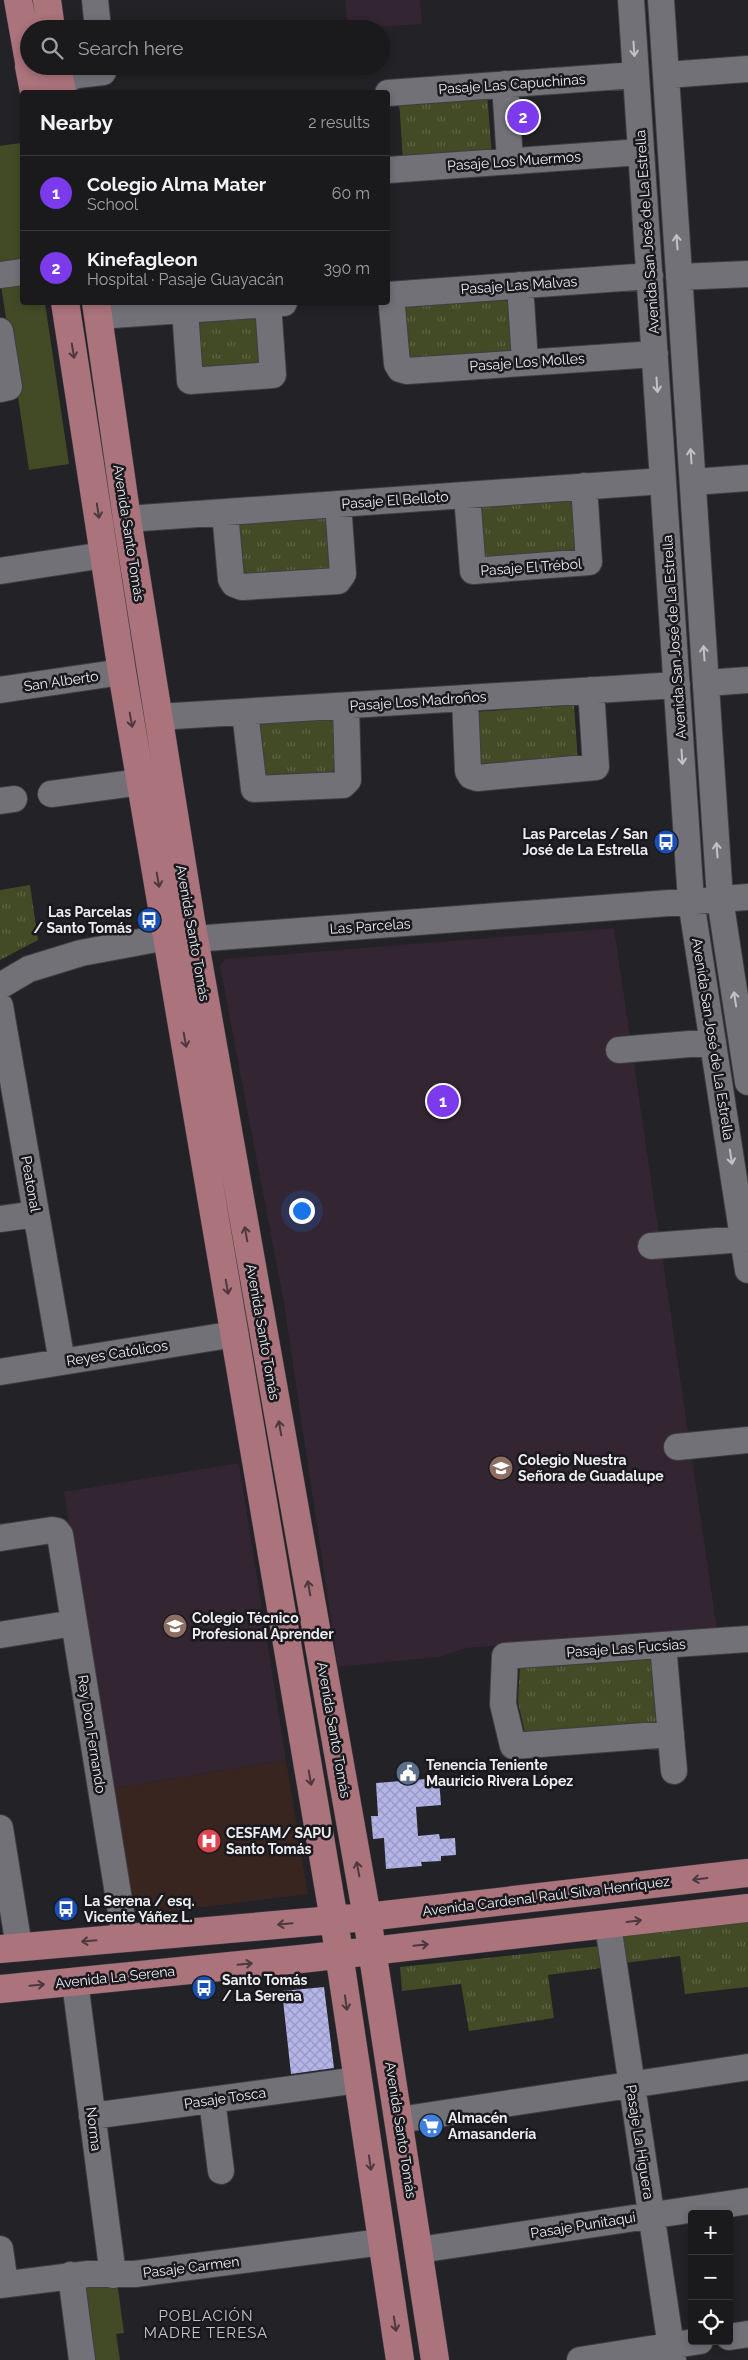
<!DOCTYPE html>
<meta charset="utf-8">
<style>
body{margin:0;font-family:Raleway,sans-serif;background:#232326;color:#f1f3f6}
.controls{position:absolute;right:15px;bottom:15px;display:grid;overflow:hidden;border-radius:5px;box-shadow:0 2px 8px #0003}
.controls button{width:45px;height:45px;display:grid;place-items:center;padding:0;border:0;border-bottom:1px solid #38383b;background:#1a1a1d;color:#f1f3f6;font:25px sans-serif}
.you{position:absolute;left:301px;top:1210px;width:18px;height:18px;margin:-12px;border:4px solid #fff;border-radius:50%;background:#1a73e8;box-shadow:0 0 0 8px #1a73e833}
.badge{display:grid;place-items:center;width:32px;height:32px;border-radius:50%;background:#7c3aed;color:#fff;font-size:16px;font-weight:700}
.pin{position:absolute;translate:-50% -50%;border:2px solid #fff;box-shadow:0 1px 5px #0006}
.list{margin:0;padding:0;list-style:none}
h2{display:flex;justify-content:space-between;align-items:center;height:65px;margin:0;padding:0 20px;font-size:21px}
h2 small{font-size:16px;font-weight:400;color:#9fa1a4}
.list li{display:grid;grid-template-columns:32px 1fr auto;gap:15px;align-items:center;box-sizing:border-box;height:75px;padding:0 20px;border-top:1px solid #38383b}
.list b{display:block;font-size:19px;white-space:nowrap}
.list p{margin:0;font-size:16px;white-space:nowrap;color:#9fa1a4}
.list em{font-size:16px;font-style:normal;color:#9fa1a4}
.icon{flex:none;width:28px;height:28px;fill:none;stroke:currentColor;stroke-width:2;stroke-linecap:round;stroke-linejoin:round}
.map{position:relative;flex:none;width:748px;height:2360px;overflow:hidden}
.search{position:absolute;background:#1a1a1d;box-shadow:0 2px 8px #0003;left:20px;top:20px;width:370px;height:55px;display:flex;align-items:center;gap:12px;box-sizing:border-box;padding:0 18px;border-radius:28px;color:#9fa1a4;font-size:19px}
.panel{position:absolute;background:#1a1a1d;box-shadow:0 2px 8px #0003;left:20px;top:90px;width:370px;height:215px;border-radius:5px}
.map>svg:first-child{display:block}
.education{fill:#332531}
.medical{fill:#382520}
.grass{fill:#424b26}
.park{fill:url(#park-tufts)}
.building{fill:url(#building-cross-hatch)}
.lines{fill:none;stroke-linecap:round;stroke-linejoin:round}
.minor-casing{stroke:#3e3e42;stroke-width:28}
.major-casing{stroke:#3e3e42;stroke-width:29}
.minor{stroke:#717177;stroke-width:26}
.major{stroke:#ab737c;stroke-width:28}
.oneway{stroke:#c2c2c6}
.oneway2{stroke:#4c383f}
.labels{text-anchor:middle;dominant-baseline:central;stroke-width:5;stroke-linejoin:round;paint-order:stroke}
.street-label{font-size:14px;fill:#ededf1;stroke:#19191e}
.poi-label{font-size:14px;font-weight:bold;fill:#ededf1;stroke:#19191e;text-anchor:start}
.neighbourhood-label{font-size:15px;letter-spacing:1px;fill:#c2c2c8;stroke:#19191e}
</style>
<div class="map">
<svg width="748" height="2360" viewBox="0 0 748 2360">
<defs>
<pattern id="park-tufts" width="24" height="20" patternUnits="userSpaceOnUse" patternTransform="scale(1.25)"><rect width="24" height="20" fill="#424b26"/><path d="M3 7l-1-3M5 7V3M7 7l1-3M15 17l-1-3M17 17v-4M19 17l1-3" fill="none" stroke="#5e6546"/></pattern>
<pattern id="building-cross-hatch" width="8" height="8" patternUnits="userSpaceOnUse" patternTransform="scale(1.25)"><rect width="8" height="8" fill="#b4b4e9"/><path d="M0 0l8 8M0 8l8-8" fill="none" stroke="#9999c1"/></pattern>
</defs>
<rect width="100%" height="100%" fill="#222227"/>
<path class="education" d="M 345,0 L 420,0 L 422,24 L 348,29 Z
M 614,928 L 717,1629 L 466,1648 L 439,1657 L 338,1667 L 284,1304 L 220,966 L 225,959 Z
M 239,1463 L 286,1760 L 111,1789 L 64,1492 Z"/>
<path class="medical" d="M 286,1760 L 308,1894 L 131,1916 L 111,1789 Z"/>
<path class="grass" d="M 20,143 L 22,162 L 22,262 L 0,266 L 0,146 Z
M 22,282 L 22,302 L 45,303 L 69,464 L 29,470 L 1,285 Z
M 117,2281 L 124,2333 L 116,2334 L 120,2360 L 88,2360 L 79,2286 Z"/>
<path class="park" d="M 487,93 L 492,156 L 403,161 L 399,99 Z
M 516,298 L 519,352 L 408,358 L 405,305 Z
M 263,315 L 267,364 L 200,369 L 196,320 Z
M 576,490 L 580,553 L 480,560 L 476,497 Z
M 330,508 L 334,575 L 242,581 L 237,514 Z
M 574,705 L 578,761 L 478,768 L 474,712 Z
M 337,718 L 340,771 L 256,777 L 253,724 Z
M 30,885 L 38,940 L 0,960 L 0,890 Z
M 654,1654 L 659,1723 L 525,1733 L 518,1702 L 520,1665 Z
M 748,1919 L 748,1987 L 685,1994 L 680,1956 L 624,1963 L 621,1935 Z
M 600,1946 L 602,1968 L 548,1975 L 554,2018 L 469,2031 L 461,1984 L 402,1991 L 400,1967 Z"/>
<path class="building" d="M 439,1778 L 441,1805 L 416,1807 L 418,1836 L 439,1834 L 440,1839 L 455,1838 L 456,1855 L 441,1856 L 441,1861 L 421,1862 L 422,1866 L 386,1869 L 384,1838 L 373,1839 L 371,1816 L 378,1816 L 376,1783 Z
M 324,1987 L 334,2068 L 291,2074 L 282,1991 Z"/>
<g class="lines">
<defs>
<path id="minor" d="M 95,0 L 98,29
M 631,0 L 691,901 L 748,1270
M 661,0 L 720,899 L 748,1082
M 666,75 L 748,69
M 60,82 L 77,75 L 103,72 L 103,66
M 505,84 L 510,161
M 388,93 L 636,75
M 388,170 L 641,152
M 0,275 L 22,272
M 679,277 L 748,274
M 520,285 L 525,362
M 388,295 L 650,276
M 391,295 L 397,364 L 400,369 L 407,371 L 655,354
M 185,310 L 190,381 L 273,375 L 268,304
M 98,316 L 284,303
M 0,331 L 9,387 L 0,389
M 693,482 L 748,478
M 467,495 L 473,571 L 589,562 L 584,486
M 225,512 L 231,579 L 234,584 L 242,587 L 338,581 L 343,574 L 338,504
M 127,519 L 663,481
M 0,571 L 104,555
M 706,683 L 748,680
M 0,690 L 122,672
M 465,698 L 468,771 L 471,776 L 477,778 L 596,767 L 591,690
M 245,712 L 254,789 L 343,785 L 348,780 L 346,706
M 158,717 L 677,685
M 51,794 L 141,782
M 0,801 L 14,799
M 0,986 L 29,969 L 81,953 L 167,937 L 194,939 L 748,897
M 0,1006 L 62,1362
M 619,1050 L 713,1042
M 0,1219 L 36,1214
M 651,1246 L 743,1239
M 0,1372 L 235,1334
M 677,1447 L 748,1440
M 0,1538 L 52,1530 L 57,1531 L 60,1535 L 125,1937
M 0,1635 L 74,1623
M 663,1645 L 674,1771
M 671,1734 L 513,1746 L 503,1704 L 505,1656 L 748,1639
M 0,1828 L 19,1947
M 608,1925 L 673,2360
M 75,1982 L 113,2275
M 212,2100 L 221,2171
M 92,2116 L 358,2080
M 399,2120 L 748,2067
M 0,2249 L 5,2284
M 419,2250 L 748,2201
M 71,2275 L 82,2360
M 0,2285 L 88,2274 L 135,2274 L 382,2242
M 729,2337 L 748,2334
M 580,2360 L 700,2341"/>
<path id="major" d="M 18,0 L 29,62
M 47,0 L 51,29
M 29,66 L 34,92
M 57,66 L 62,92
M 65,302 L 122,672 L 334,1920 L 400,2360
M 96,302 L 127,519 L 191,921 L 367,1917 L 435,2360
M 0,1949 L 367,1917 L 748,1873
M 0,1989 L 310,1958 L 748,1908"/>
</defs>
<use href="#minor" class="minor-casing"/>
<use href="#major" class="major-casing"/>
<use href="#minor" class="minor"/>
<use href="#major" class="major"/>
</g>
<defs><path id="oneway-shaft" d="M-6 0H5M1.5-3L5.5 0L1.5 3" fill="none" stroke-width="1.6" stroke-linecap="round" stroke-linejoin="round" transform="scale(1.25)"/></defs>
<g class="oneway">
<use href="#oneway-shaft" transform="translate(634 49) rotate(86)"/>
<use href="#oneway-shaft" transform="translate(677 242) rotate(-94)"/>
<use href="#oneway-shaft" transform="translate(657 385) rotate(86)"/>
<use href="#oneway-shaft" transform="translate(691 456) rotate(-94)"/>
<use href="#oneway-shaft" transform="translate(704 653) rotate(-94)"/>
<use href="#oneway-shaft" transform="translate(682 757) rotate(86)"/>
<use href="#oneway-shaft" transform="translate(717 850) rotate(-94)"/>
<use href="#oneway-shaft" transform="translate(735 999) rotate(-99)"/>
<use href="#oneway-shaft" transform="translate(731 1157) rotate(81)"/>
</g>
<g class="oneway2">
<use href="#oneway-shaft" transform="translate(73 351) rotate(81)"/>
<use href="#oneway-shaft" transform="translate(98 511) rotate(81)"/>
<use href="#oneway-shaft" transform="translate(131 720) rotate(80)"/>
<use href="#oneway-shaft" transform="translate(158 880) rotate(80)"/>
<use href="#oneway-shaft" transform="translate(185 1040) rotate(80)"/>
<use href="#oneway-shaft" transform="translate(246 1234) rotate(-100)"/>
<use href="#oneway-shaft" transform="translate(227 1287) rotate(80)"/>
<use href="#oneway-shaft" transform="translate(280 1428) rotate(-100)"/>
<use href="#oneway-shaft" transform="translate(309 1588) rotate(-100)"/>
<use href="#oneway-shaft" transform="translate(310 1778) rotate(80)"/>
<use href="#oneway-shaft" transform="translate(358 1869) rotate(-100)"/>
<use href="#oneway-shaft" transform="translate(700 1879) rotate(173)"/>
<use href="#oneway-shaft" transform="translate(634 1921) rotate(-7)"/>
<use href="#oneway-shaft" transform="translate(285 1924) rotate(175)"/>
<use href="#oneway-shaft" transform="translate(89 1941) rotate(175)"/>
<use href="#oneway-shaft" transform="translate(421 1945) rotate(-6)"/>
<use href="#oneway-shaft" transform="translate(245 1964) rotate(-6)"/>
<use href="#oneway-shaft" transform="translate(37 1985) rotate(-5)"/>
<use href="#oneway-shaft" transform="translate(346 2003) rotate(82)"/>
<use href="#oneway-shaft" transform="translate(370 2163) rotate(82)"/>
<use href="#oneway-shaft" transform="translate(395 2324) rotate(81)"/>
</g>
<defs>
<symbol id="bus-disc" viewBox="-11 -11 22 22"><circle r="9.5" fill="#1a4fb4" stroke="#19191e"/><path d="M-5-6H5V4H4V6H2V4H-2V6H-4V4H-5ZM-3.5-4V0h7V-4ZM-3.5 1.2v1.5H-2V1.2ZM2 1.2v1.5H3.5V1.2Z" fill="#fff"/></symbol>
<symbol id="school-disc" viewBox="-11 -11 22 22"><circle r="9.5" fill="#8d6e63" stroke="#19191e"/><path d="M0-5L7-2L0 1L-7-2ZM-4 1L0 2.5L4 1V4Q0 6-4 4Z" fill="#fff"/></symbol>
<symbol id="civic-disc" viewBox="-11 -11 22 22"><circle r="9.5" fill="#5c6f8a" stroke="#19191e"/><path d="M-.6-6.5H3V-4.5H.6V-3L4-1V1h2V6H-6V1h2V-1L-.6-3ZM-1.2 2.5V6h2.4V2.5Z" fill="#fff"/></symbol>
<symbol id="hospital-disc" viewBox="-11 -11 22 22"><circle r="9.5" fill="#e0444e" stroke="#19191e"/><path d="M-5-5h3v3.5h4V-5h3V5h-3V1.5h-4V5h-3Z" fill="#fff"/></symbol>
<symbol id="supermarket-disc" viewBox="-11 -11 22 22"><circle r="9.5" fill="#3f7fe0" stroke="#19191e"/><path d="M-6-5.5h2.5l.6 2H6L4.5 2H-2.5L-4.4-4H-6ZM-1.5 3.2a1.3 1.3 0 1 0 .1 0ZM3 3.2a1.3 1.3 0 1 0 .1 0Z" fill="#fff"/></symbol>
</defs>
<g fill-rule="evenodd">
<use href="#bus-disc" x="652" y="828" width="28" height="28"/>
<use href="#bus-disc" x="135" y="906" width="28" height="28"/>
<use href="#school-disc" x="487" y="1454" width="28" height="28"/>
<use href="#school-disc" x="161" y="1612" width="28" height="28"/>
<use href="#civic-disc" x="394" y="1759" width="28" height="28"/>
<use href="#hospital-disc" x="195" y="1827" width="28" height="28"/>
<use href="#bus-disc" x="52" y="1895" width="28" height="28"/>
<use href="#bus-disc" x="190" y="1974" width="28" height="28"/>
<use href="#supermarket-disc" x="417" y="2112" width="28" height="28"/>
</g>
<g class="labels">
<g class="street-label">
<text transform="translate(512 84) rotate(-4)">Pasaje Las Capuchinas</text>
<text transform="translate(514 161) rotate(-4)">Pasaje Los Muermos</text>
<text transform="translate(647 232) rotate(-94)">Avenida San José de La Estrella</text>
<text transform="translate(519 285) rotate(-4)">Pasaje Las Malvas</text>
<text transform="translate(527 362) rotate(-4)">Pasaje Los Molles</text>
<text transform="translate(395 500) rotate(-4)">Pasaje El Belloto</text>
<text transform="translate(129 533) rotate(81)">Avenida Santo Tomás</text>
<text transform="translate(531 567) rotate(-4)">Pasaje El Trébol</text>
<text transform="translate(674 637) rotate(-94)">Avenida San José de La Estrella</text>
<text transform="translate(61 681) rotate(-8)">San Alberto</text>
<text transform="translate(418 701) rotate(-4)">Pasaje Los Madroños</text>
<text transform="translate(370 926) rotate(-4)">Las Parcelas</text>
<text transform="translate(193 933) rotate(80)">Avenida Santo Tomás</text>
<text transform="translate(713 1039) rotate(81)">Avenida San José de La Estrella</text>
<text transform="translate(31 1184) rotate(80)">Peatonal</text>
<text transform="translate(263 1332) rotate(80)">Avenida Santo Tomás</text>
<text transform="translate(117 1353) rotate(-9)">Reyes Católicos</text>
<text transform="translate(626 1648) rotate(-4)">Pasaje Las Fucsias</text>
<text transform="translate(334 1730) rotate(80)">Avenida Santo Tomás</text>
<text transform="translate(92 1734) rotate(81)">Rey Don Fernando</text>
<text transform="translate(546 1896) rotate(-7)">Avenida Cardenal Raúl Silva Henríquez</text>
<text transform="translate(115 1977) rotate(-6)">Avenida La Serena</text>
<text transform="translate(225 2098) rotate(-8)">Pasaje Tosca</text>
<text transform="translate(94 2129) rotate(83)">Norma</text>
<text transform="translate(401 2130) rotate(81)">Avenida Santo Tomás</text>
<text transform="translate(640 2142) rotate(81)">Pasaje La Higuera</text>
<text transform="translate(583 2225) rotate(-9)">Pasaje Punitaqui</text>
<text transform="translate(191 2267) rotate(-7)">Pasaje Carmen</text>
</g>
<g class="poi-label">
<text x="648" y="834" text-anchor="end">Las Parcelas / San<tspan x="648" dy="16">José de La Estrella</tspan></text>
<text x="132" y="912" text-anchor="end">Las Parcelas<tspan x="132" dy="16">/ Santo Tomás</tspan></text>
<text x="518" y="1460">Colegio Nuestra<tspan x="518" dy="16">Señora de Guadalupe</tspan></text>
<text x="192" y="1618">Colegio Técnico<tspan x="192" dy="16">Profesional Aprender</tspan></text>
<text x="426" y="1765">Tenencia Teniente<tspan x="426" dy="16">Mauricio Rivera López</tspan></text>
<text x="226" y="1833">CESFAM/ SAPU<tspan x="226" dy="16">Santo Tomás</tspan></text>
<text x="84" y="1901">La Serena / esq.<tspan x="84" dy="16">Vicente Yáñez L.</tspan></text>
<text x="222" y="1980">Santo Tomás<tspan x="222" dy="16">/ La Serena</tspan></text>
<text x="448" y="2118">Almacén<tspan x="448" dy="16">Amasandería</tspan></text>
</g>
<g class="neighbourhood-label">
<text x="206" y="2316">POBLACIÓN<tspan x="206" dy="17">MADRE TERESA</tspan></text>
</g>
</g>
</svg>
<div class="controls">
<button>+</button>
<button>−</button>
<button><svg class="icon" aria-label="locate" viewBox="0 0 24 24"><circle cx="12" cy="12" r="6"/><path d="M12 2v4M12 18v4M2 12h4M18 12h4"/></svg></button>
</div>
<div class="you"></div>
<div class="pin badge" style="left:443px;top:1101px">1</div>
<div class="pin badge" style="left:523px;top:117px">2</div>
<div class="search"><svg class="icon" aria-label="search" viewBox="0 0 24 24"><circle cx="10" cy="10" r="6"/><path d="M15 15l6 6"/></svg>Search here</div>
<section class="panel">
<h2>Nearby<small>2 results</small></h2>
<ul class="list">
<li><span class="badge">1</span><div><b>Colegio Alma Mater</b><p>School</p></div><em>60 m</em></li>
<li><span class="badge">2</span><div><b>Kinefagleon</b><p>Hospital · Pasaje Guayacán</p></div><em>390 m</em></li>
</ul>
</section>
</div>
